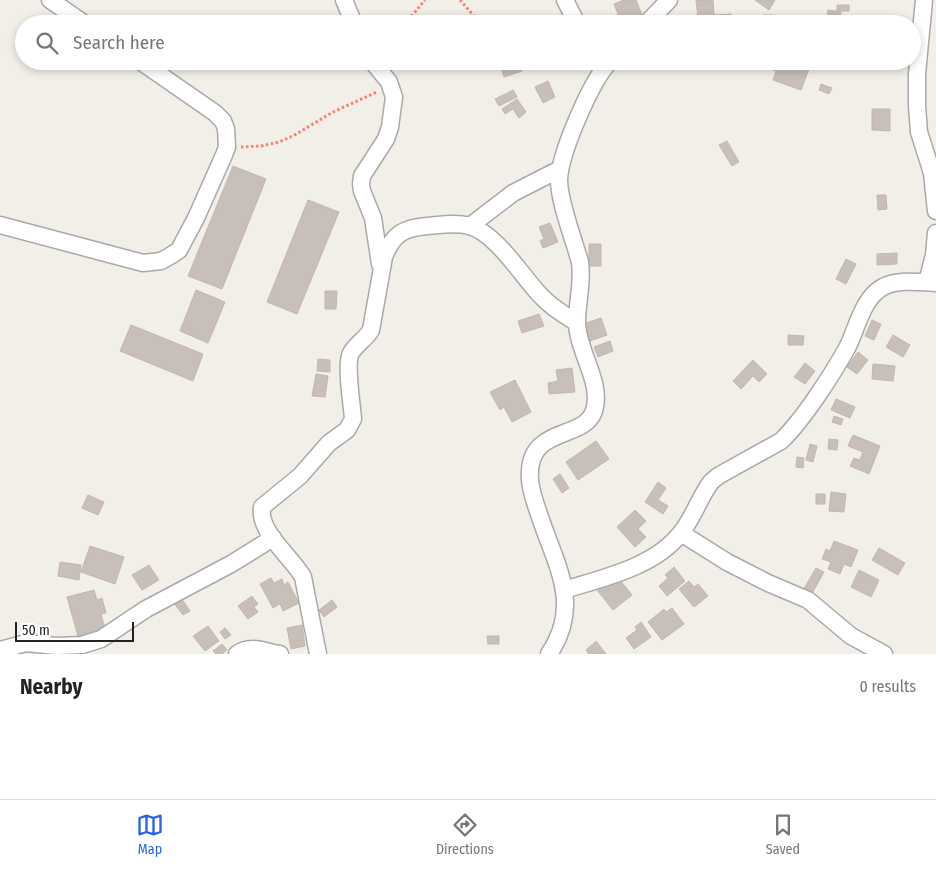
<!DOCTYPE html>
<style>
body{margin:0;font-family:"Fira Sans Condensed",sans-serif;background:#f6f6f6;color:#222}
.scale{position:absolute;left:15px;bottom:12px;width:119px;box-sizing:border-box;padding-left:5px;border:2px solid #222;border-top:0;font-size:14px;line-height:18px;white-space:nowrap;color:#222;-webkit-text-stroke:4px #fff;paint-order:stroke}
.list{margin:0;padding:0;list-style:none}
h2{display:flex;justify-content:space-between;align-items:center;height:65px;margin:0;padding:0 20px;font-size:21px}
h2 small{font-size:16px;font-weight:400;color:#767676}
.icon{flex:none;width:28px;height:28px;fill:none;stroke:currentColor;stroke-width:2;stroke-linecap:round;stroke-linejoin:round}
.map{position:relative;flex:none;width:936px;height:654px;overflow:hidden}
.search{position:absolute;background:#fff;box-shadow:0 2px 8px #0003;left:15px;right:15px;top:15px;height:55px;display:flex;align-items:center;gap:12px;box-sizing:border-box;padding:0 18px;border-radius:28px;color:#767676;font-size:19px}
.sheet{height:145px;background:#fff}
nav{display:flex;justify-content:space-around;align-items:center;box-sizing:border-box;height:70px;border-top:1px solid #e0e0e0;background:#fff;font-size:14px;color:#767676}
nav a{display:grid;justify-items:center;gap:2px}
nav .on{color:#2563eb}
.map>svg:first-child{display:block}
.building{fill:#c7bfb8;stroke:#c4b6ab}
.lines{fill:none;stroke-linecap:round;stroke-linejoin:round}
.minor-casing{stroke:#a9a9a9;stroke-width:19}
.path{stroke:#fa8072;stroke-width:3;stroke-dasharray:2.5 2.5;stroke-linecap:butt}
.minor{stroke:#fff;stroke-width:16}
</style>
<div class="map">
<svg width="936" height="654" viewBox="0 0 936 654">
<rect width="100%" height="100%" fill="#f2efe9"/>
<path class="building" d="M 624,0 L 636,0 L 643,17 L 627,24 L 622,24 L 614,4 Z
M 696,0 L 713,0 L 714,15 L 731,14 L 732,21 L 709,22 L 709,18 L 698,19 Z
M 755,0 L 775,0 L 769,10 Z
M 837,5 L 849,5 L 849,11 L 837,11 Z
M 828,10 L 841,12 L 840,24 L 827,24 Z
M 763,15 L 773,15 L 773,24 L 751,24 L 751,21 L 763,22 Z
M 525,61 L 547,61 L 548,63 L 528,70 Z
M 761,61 L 812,61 L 801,90 L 773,80 L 776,71 L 760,65 Z
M 519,62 L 522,71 L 504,77 L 501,68 Z
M 548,81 L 555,97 L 543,103 L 535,87 Z
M 821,84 L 832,88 L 829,94 L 819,90 Z
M 513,90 L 517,97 L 499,106 L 495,99 Z
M 517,99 L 526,112 L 519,118 L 513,109 L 505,114 L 502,109 Z
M 872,109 L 890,109 L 890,131 L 872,130 Z
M 727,141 L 739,162 L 732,166 L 719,145 Z
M 233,166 L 266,179 L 222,289 L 188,276 Z
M 877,195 L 886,195 L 887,209 L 878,210 Z
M 308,200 L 339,212 L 297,314 L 267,302 Z
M 550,223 L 558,242 L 543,248 L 540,241 L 544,239 L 539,227 Z
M 589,244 L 601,244 L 601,266 L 589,266 Z
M 897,253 L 897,264 L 877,265 L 877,254 Z
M 846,259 L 856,264 L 846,284 L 836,279 Z
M 196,290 L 225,302 L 208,343 L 180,331 Z
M 325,291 L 337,291 L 336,309 L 325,309 Z
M 539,314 L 544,326 L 522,333 L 518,321 Z
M 601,318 L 607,335 L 587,342 L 580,325 Z
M 872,320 L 881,324 L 874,340 L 865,336 Z
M 131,325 L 203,354 L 193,381 L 120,351 Z
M 788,335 L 804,336 L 803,345 L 788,345 Z
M 893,335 L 910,345 L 903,357 L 886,347 Z
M 610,341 L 613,351 L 598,357 L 594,347 Z
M 858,352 L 868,360 L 857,374 L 847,367 Z
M 318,359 L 330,360 L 330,372 L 317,371 Z
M 753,360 L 767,374 L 759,382 L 753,376 L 741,389 L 733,381 Z
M 805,363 L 815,371 L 805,384 L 794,377 Z
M 873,364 L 895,366 L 893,381 L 872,379 Z
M 572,368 L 575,392 L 549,394 L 548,383 L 558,381 L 556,370 Z
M 316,374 L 328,376 L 325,397 L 312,396 Z
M 515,380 L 531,412 L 512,422 L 504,407 L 500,410 L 490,392 Z
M 836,399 L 855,407 L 850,418 L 831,410 Z
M 834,416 L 843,419 L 841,425 L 832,422 Z
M 853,435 L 880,446 L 869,474 L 850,466 L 854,458 L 860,460 L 863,452 L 848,446 Z
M 829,439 L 838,440 L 837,450 L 828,449 Z
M 596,441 L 609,459 L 578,480 L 566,462 Z
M 810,444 L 817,446 L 813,462 L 806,460 Z
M 797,457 L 804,458 L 803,468 L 796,467 Z
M 560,474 L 569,488 L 562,493 L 553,479 Z
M 658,482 L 666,488 L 658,500 L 668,506 L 663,514 L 645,502 Z
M 831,492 L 846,494 L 844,512 L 829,511 Z
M 816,494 L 825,494 L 825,504 L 816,504 Z
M 88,495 L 104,502 L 98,515 L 82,508 Z
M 635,510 L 646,521 L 638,529 L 646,537 L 635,547 L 617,527 Z
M 834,541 L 858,550 L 851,567 L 844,564 L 840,574 L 828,569 L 831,562 L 822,559 L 826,549 L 830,551 Z
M 90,546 L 124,557 L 115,584 L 81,572 Z
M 879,548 L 905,563 L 898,575 L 872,560 Z
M 60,562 L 81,565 L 79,580 L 58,576 Z
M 149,565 L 159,580 L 142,590 L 132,575 Z
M 674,567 L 685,581 L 667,596 L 659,586 L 668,578 L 665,575 Z
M 816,568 L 824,572 L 810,597 L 802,592 Z
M 859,570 L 879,580 L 871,597 L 851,587 Z
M 616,575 L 632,595 L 613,610 L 597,590 Z
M 271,578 L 274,583 L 282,579 L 284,585 L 288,582 L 299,603 L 283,611 L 280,604 L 273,608 L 260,584 Z
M 689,581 L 694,587 L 698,584 L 708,596 L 694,607 L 679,589 Z
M 94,590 L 97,600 L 102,598 L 106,613 L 101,614 L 105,629 L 78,636 L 67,597 Z
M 252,596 L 258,604 L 254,607 L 258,612 L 248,619 L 238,606 Z
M 181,598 L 190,611 L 183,615 L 174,603 Z
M 332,600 L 337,607 L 324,617 L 319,610 Z
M 672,608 L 684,624 L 662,640 L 648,622 L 664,609 L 666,612 Z
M 641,622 L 651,637 L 634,649 L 626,638 L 637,630 L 635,627 Z
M 302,625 L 305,646 L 291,649 L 287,628 Z
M 208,626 L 219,641 L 205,651 L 193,636 Z
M 225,628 L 231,635 L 225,639 L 220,632 Z
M 487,636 L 499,636 L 499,644 L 488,644 Z
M 596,641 L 606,654 L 589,654 L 586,650 Z
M 222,644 L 227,650 L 222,654 L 216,654 L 213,651 Z"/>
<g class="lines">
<defs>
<path id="minor" d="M 50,0 L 85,24
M 344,0 L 354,24
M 565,0 L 577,24
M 924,0 L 917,74 L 917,106 L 919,132 L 932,173 L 936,211
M 646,24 L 669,0
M 372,61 L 389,82 L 394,97 L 390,127 L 386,139 L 362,176 L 361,184 L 362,191 L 373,218 L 380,264
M 0,225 L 143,263 L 161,261 L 170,256 L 179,250 L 196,218 L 224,155 L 227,147 L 226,129 L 223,121 L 215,113 L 140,61
M 470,226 L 513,193 L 560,169
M 927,282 L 934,255 L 936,233
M 681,533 L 727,562 L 768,583 L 808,600 L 851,636 L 884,654
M 564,590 C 603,578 654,567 680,534 C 693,519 699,498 711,482 L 718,476 L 781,441 C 803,420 832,375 847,348 C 857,329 862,298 883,287 C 897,279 920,282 936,283
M 0,650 L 26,643 L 57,646 L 82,645 L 101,639 L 146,609 L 231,564 L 273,538
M 237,654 C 251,644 265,652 280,654
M 318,654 L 303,577 C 291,556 258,532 262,507 L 300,476 L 329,443 L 347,430 L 353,419 C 352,404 345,364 351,353 C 356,344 366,339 371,330 L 384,257 C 393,234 403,228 427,226 C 440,225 456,222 469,226 C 495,232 522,276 540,295 C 551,307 563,314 577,323
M 549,654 C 583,604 555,564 539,514 C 535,503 531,492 530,480 C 526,424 583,442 594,411 C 603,382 577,351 577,322 C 577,301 583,284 580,262 C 574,240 559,202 559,180 C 560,153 591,81 610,61"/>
</defs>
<use href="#minor" class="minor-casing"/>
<path class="path" d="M 460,0 L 481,24
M 405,24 L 425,0
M 499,61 L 500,64
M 241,147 L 261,146 L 279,142 L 293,136 L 333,112 L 377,92"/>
<use href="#minor" class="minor"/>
</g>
</svg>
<div class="scale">50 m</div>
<div class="search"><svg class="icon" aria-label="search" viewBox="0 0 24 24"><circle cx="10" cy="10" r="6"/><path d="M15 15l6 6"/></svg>Search here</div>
</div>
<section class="sheet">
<h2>Nearby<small>0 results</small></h2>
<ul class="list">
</ul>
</section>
<nav>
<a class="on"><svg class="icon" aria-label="map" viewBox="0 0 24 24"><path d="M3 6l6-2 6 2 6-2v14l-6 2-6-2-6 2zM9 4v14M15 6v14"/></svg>Map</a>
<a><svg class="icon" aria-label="directions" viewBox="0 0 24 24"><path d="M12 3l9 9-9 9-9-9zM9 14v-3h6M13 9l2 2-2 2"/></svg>Directions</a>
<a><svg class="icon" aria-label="saved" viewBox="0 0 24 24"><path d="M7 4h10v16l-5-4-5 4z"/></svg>Saved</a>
</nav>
